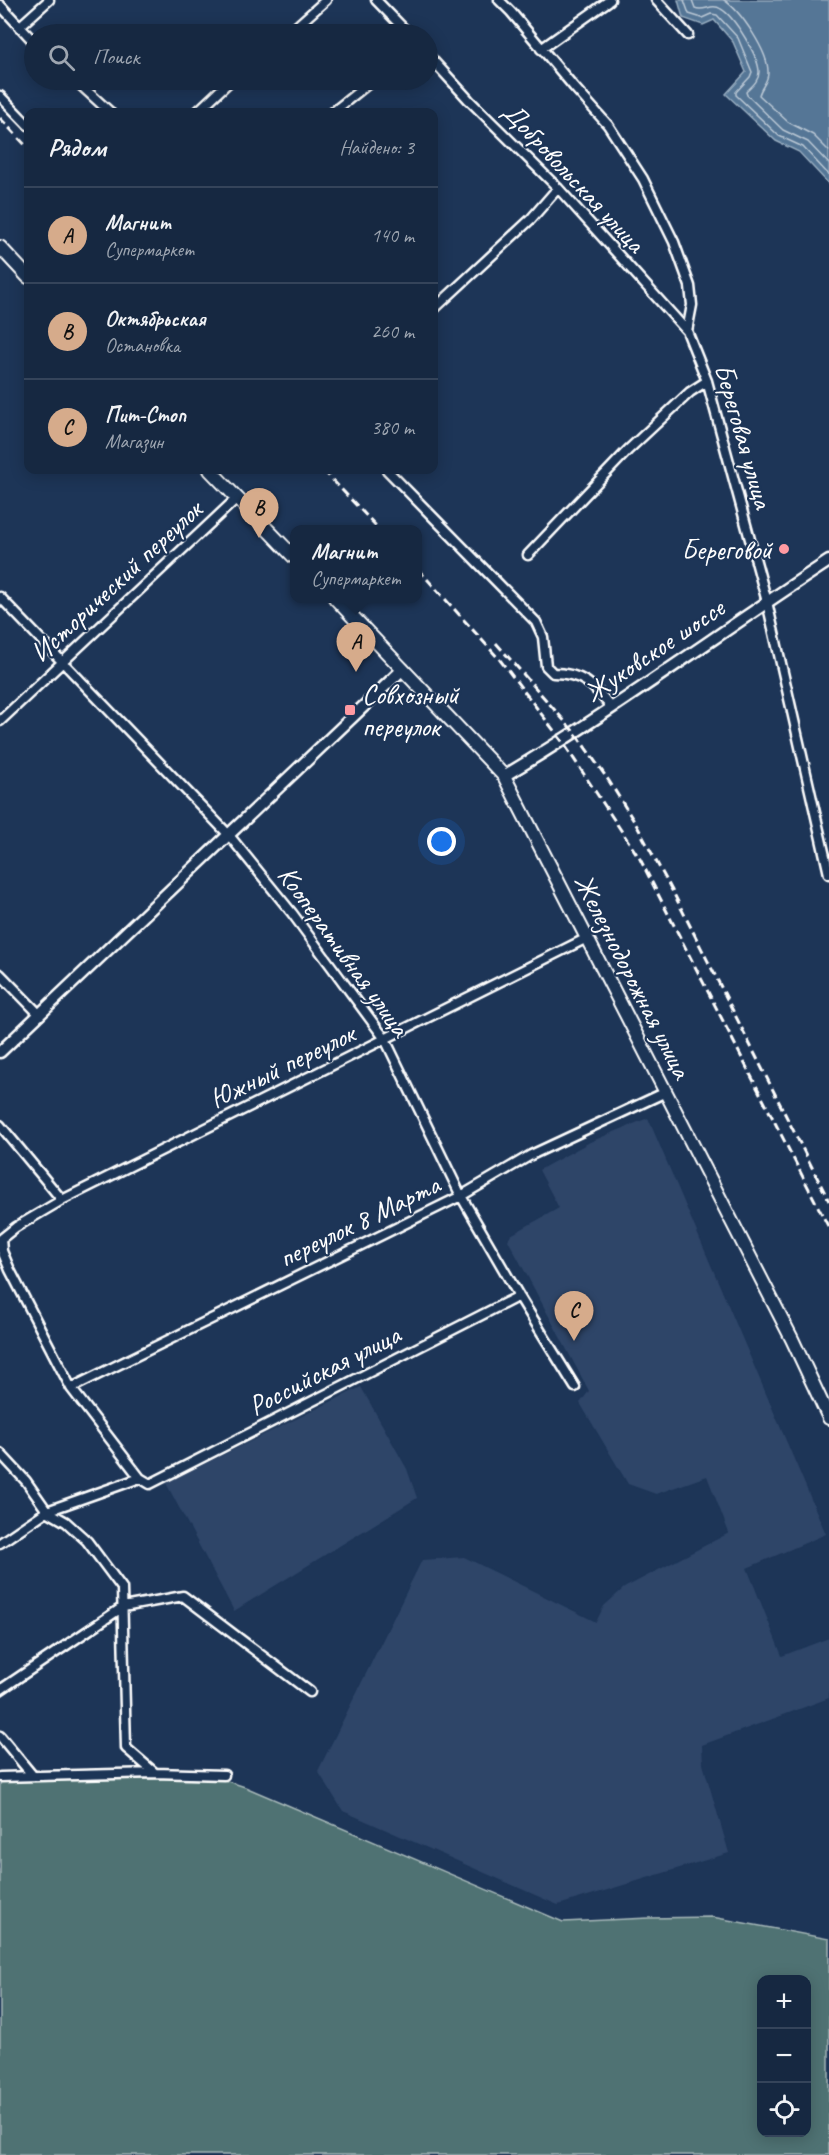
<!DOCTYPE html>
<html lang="ru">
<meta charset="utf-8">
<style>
body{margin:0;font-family:Caveat,sans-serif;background:#1f3048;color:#f1f3f6}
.controls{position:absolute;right:18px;bottom:18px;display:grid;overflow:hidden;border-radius:12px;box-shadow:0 3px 15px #0003}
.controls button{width:54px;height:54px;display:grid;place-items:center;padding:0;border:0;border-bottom:2px solid #35445a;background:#162841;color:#f1f3f6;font:30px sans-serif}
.you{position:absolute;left:442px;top:842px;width:21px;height:21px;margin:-15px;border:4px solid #fff;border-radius:50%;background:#1a73e8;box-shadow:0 0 0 9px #1a73e833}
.badge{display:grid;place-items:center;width:39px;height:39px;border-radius:50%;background:#d6ab8b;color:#111;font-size:20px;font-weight:700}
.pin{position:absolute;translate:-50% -50px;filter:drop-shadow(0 2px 3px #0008)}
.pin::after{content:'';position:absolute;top:32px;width:21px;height:18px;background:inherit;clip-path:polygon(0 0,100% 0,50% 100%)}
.popup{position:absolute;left:290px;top:525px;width:132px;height:78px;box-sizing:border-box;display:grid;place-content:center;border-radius:12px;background:#162841;filter:drop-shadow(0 2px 4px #0005);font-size:20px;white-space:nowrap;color:#9ea6b1}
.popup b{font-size:22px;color:#f1f3f6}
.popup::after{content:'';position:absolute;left:50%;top:100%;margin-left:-12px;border:12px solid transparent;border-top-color:#162841}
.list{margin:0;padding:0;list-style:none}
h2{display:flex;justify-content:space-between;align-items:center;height:78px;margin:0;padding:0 24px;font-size:26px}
h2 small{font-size:20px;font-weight:400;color:#9ea6b1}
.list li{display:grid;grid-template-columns:39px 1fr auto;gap:18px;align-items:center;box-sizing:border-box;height:96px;padding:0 24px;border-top:2px solid #35445a}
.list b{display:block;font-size:22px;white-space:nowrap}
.list p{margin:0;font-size:20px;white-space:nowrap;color:#9ea6b1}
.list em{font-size:20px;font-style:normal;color:#9ea6b1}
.icon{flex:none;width:33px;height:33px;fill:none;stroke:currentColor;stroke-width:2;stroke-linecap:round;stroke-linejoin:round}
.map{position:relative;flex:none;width:829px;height:2155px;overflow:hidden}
.search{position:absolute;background:#162841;box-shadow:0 3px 15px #0003;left:24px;top:24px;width:414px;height:66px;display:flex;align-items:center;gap:15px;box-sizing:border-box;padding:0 21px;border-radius:33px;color:#9ea6b1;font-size:22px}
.panel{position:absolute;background:#162841;box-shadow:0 3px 15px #0003;left:24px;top:108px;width:414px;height:366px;border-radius:12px}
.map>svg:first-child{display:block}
.built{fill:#2e4568}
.green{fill:#4f7273;stroke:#a7b8b9;stroke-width:1.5;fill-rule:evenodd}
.water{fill:#547696;stroke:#98adc0;stroke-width:1.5}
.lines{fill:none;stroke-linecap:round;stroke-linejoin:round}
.shore{stroke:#bbc8d5;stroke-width:1.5}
.minor-casing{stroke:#fff;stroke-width:13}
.tertiary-casing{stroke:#fff;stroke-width:15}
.secondary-casing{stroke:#fff;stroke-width:15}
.primary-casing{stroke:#fff;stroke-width:16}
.minor{stroke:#1d3557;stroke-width:8}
.tertiary{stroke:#1d3557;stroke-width:10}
.secondary{stroke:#1d3557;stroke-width:10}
.primary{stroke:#1d3557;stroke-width:12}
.rail{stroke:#fff;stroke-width:3;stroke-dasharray:9 4.5;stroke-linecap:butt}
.poi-dot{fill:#ff9aa2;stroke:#1d3557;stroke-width:2}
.labels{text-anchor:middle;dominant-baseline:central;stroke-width:4.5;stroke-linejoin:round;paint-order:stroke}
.street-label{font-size:28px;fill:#fff;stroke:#1d3557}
.poi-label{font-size:28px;fill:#fff;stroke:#1d3557;text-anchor:end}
</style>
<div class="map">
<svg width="829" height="2155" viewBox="0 0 829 2155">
<rect width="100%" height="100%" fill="#1d3557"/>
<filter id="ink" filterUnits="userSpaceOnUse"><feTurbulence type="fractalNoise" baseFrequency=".0167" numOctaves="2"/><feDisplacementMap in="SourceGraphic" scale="12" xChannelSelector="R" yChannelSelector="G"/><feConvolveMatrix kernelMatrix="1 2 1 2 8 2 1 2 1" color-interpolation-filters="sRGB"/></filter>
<g filter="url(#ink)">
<path class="built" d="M 648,1118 L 826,1534 L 747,1568 L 782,1656 L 829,1638 L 829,1698 L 702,1745 L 703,1764 L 729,1853 L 558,1905 L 343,1811 L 318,1771 L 422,1560 L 464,1557 L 596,1622 L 604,1606 L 624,1588 L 729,1533 L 707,1476 L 656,1494 L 628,1484 L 580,1403 L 589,1391 L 508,1240 L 511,1235 L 559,1208 L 539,1170 L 590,1142 Z
M 361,1387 L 407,1469 L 417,1498 L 234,1611 L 166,1483 Z"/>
<path class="green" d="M 206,1778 L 224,1780 L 245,1787 L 563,1922 L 649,1918 L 712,1917 L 829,1939 L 829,2155 L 0,2155 L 0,1781 ZM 762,1980 L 806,1980 L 806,2132 L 762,2132 Z"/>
<path class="water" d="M 678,0 L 829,0 L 829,184 L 799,152 L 776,141 L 726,94 L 746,72 L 733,42 L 714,20 L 703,25 L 683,18 Z"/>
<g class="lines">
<path class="shore" d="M 684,0 L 689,14 L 702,18 L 711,14 L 717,15 L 738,38 L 752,72 L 750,77 L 736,92 L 736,95 L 779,136 L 803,147 L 829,175
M 692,0 L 695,8 C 704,12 712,3 721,9 C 734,16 759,57 759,72 C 759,81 752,86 746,92 L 747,95 L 783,130 L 808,142 L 829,164
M 724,0 C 741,11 769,53 768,73 C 768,82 761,87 759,95 L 788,122 L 813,135 L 829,151"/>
<defs>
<path id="minor" d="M 376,0 L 409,34
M 499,0 L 511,12 L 574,87 L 608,125 L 643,179 L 674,242 L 690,286 L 692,305 L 687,331 L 707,381 L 767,602 L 829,874
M 656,0 L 688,35
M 0,5 L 34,42
M 19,27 L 49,0
M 288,34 L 326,0
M 541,49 L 610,0
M 428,55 L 469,100 L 558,188 L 687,331
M 75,80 L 110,112
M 0,96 L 28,125
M 197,112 L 231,80
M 333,112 L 373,80
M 434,309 L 531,219 L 558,188
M 387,470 L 536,622 L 543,637 L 546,666 L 553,673 C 582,673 594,685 611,707
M 528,555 L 628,450 L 690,392 L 707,381
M 0,597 L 228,834 L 292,913 L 385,1039 L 461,1196 L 519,1296 L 575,1387
M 0,721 L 237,498
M 0,974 L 40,1015
M 0,1125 L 62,1200
M 519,1296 L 150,1484 L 140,1478 L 71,1388 L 10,1270 L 2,1251 L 1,1239 L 16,1227 L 62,1200 L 587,938
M 71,1388 L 461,1196 L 531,1155 L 666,1092
M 0,1453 L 26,1481 L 47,1511 L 66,1522 L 87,1541 L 122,1588 L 126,1748 L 155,1773
M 0,1543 L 47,1511 L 140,1478
M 0,1690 L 123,1607 L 183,1596 L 310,1692
M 0,1736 L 33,1776
M 0,1777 L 155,1773 L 224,1775"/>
<path id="tertiary" d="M 0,1052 L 403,669"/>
<path id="secondary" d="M 504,776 C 615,710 720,632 829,561"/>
<path id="primary" d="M 0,247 L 28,277
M 210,470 L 294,557
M 335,598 L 504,776 L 792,1339 L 829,1418"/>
</defs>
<use href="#minor" class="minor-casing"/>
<use href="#tertiary" class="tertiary-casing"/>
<use href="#secondary" class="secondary-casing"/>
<use href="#primary" class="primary-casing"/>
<use href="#minor" class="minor"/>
<use href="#tertiary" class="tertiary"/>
<use href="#secondary" class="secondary"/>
<use href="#primary" class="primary"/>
<path class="rail" d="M 0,118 L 28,148
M 323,470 L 380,530
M 418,569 L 500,660 L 562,741 L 640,859 L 829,1228
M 496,643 L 575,733 L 609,781 L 637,826 L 675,896 L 829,1201"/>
</g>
</g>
<g class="poi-dot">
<circle cx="784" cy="549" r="6"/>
<rect x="344" y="704" width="12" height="12" rx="3"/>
</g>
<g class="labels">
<g class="street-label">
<text transform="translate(574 177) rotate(47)">Добровольская улица</text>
<text transform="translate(744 436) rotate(74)">Береговая улица</text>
<text transform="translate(116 581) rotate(-43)">Исторический переулок</text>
<text transform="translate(654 650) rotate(-34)">Жуковское шоссе</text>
<text transform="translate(344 951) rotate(54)">Кооперативная улица</text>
<text transform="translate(633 976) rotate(63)">Железнодорожная улица</text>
<text transform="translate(282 1066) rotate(-26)">Южный переулок</text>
<text transform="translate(359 1221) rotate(-26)">переулок 8 Марта</text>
<text transform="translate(324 1370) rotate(-27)">Российская улица</text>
</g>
<g class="poi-label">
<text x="772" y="549">Береговой</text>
<text x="362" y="694" text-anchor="start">Совхозный<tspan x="362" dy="32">переулок</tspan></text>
</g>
</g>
</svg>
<div class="controls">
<button>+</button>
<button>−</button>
<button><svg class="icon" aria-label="locate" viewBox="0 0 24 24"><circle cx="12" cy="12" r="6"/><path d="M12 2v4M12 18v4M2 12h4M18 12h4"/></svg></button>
</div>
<div class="you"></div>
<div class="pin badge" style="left:356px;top:672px">A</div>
<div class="popup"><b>Магнит</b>Супермаркет</div>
<div class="pin badge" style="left:259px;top:538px">B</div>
<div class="pin badge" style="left:574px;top:1341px">C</div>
<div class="search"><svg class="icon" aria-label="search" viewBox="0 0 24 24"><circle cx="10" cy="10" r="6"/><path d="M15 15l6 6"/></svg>Поиск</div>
<section class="panel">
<h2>Рядом<small>Найдено: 3</small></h2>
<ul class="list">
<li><span class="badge">A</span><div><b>Магнит</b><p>Супермаркет</p></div><em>140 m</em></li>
<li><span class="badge">B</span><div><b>Октябрьская</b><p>Остановка</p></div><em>260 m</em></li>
<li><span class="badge">C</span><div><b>Пит-Стоп</b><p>Магазин</p></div><em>380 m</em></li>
</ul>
</section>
</div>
